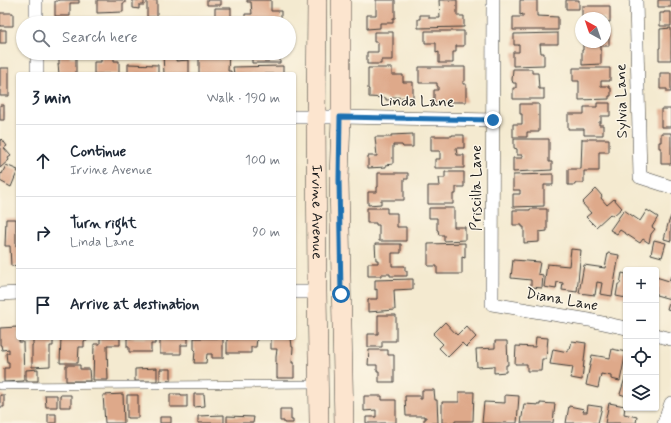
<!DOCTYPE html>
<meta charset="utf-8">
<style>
body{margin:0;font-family:Mynerve,sans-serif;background:#f6f6f7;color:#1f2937}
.controls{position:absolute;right:12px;bottom:12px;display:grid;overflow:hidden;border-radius:4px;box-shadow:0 1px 3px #0004}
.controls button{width:36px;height:36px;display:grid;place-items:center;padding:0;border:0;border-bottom:1px solid #e0e1e3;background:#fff;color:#1f2937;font:20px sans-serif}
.compass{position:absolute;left:575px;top:12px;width:36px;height:36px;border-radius:50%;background:#fff;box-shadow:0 1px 3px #0004;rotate:320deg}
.stop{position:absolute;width:12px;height:12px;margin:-9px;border:3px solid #1f6fb2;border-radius:50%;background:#fff}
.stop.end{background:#1f6fb2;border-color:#fff;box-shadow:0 1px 4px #0008}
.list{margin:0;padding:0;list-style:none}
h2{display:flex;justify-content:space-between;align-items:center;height:52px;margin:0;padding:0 16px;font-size:17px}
h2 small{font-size:13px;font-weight:400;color:#747a83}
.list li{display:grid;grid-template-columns:26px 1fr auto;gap:12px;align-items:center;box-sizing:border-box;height:72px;padding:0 16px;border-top:1px solid #e0e1e3}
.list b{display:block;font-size:15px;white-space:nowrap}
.list p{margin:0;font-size:13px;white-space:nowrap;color:#747a83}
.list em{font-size:13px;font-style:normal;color:#747a83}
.icon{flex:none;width:22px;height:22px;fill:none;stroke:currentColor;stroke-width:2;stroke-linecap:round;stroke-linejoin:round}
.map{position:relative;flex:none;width:671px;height:423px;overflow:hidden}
.search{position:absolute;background:#fff;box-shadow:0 1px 3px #0004;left:16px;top:16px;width:280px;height:44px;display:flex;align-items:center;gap:10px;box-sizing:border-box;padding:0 14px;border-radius:22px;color:#747a83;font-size:15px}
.panel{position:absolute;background:#fff;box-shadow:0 1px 3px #0004;left:16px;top:72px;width:280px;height:268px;border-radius:4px}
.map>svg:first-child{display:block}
.building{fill:#dea98a}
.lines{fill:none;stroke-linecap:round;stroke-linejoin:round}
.lane-casing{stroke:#3c3b37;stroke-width:8}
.street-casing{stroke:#3c3b37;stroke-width:14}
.secondary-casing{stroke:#3c3b37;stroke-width:20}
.lane{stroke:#fff;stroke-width:7}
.street{stroke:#fff;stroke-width:13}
.secondary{stroke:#fce5cf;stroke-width:19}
.route{stroke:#1f6fb2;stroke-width:5}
.labels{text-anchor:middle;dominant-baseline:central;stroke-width:3;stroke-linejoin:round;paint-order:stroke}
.street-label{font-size:15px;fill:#1c1c1c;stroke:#fcf5e5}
</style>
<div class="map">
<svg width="671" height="423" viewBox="0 0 671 423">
<rect width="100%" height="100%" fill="#fcf5e5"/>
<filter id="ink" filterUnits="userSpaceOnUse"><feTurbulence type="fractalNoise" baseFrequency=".025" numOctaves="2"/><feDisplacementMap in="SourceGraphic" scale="8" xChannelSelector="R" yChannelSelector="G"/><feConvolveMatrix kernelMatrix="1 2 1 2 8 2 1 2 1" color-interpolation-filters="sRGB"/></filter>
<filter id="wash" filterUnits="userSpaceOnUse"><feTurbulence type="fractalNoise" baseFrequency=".012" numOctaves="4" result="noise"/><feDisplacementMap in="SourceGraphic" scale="16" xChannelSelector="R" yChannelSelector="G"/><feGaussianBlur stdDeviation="0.9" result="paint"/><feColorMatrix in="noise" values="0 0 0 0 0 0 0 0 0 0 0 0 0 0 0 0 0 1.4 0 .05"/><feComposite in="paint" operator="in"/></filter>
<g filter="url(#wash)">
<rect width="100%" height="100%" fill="#f4ead0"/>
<g id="blocks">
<path class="building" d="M 58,0 L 79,0 L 79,3 L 70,3 L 70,16 L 55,16 L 55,1 L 58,1 Z
M 97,0 L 125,0 L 125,3 L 123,3 L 123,12 L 97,13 Z
M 133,0 L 144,0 L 144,5 L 139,5 L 139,9 L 133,8 Z
M 147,0 L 157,0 L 157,17 L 147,17 Z
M 207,0 L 221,0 L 221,5 L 207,5 Z
M 247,0 L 271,0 L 271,11 L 281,11 L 281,23 L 245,23 L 245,14 L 252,14 L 251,2 L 247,2 Z
M 376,0 L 395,0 L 395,18 L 393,18 L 393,23 L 380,23 L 380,28 L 367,29 L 367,15 L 376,15 Z
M 439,0 L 457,0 L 457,16 L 464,16 L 464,27 L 418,28 L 418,19 L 420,19 L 420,15 L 429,15 L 429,18 L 440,18 Z
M 520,0 L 537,0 L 537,16 L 558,17 L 558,30 L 513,30 L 513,17 L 523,17 L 523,14 L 520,15 Z
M 566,0 L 579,0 L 579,9 L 566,9 Z
M 658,0 L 671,0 L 671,7 L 658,7 Z
M 582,6 L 610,6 L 610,22 L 605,22 L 605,18 L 582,18 Z
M 215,8 L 231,8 L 231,23 L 215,23 Z
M 664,12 L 671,12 L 671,26 L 660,26 L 660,13 L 664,13 Z
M 0,13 L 13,13 L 13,26 L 0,26 Z
M 671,28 L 671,60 L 659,60 L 659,48 L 660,48 L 660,29 Z
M 0,30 L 6,30 L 6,43 L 0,43 Z
M 425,31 L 464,31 L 464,46 L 456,46 L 456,52 L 453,52 L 453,63 L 439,63 L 439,52 L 436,53 L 436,43 L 425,43 Z
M 374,32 L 393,32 L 393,60 L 381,60 L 381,64 L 367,64 L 367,52 L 378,52 L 378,42 L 374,42 Z
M 558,33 L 558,44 L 540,44 L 541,53 L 544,53 L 544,65 L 513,66 L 513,52 L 519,52 L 519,45 L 514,45 L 514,34 Z
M 605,33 L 609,33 L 609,46 L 600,46 L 600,50 L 601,50 L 601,64 L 582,65 L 582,50 L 583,50 L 583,42 L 605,42 Z
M 59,53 L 70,53 L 70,57 L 76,57 L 76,74 L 59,74 L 58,64 L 59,64 Z
M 163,53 L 177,53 L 176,61 L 189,60 L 189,74 L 164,74 Z
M 199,53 L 205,53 L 205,56 L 217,56 L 217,53 L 229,53 L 228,71 L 231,71 L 231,74 L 199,74 Z
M 252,53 L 282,53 L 282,55 L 280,55 L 280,63 L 252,63 Z
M 101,57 L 114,57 L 114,61 L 119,61 L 119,74 L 94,74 L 94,62 L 101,62 Z
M 128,64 L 158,65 L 158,74 L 128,74 Z
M 283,66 L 283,74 L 234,74 L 233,67 Z
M 419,67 L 465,67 L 465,81 L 463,81 L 463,84 L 466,84 L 466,102 L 434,102 L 434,90 L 438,90 L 438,86 L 437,86 L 437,83 L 419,83 Z
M 0,68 L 9,68 L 9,96 L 0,96 Z
M 368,68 L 392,68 L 392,75 L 403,75 L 403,82 L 413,82 L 413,98 L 392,97 L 392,100 L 386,100 L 386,98 L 369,97 L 369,89 L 368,89 Z
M 573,68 L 610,68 L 610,81 L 601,81 L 601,86 L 609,86 L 609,88 L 611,88 L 611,96 L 609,96 L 609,99 L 579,100 L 579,81 L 573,81 Z
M 513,69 L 532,69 L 532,73 L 538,73 L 539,89 L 544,89 L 544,99 L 513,99 L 513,88 L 516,88 L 516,83 L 513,83 L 512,80 Z
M 660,73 L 671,73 L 671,92 L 667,92 L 667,89 L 660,89 Z
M 597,103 L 610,103 L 610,116 L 601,116 L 601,122 L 599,122 L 599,125 L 603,125 L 603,135 L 584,135 L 584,129 L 568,129 L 568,114 L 584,114 L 584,107 L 597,107 Z
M 520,104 L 539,104 L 539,132 L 527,132 L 527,137 L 513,137 L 513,124 L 522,124 L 522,114 L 520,114 Z
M 0,105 L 4,105 L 4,120 L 0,120 Z
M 661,109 L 671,109 L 671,127 L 661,127 Z
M 661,133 L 671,133 L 671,164 L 661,164 L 661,148 L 659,148 L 659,142 L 661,142 Z
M 413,134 L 413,147 L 403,147 L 402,145 L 393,145 L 393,164 L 386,165 L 386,167 L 368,168 L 368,156 L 377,156 L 375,137 L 391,137 L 391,135 Z
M 452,135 L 464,135 L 464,148 L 456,148 L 457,155 L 464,155 L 464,168 L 435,168 L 435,159 L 440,159 L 440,151 L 431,151 L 431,136 L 452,136 Z
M 2,139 L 7,146 L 4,148 L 11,156 L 8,158 L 9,160 L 0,168 L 0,141 Z
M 514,139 L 549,139 L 549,162 L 552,162 L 552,170 L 513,172 L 513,158 L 522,158 L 522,155 L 517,155 L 517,149 L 514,148 Z
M 582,139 L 609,139 L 609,152 L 599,152 L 599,171 L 584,171 L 584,183 L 575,183 L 575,185 L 568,185 L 568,169 L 581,169 Z
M 6,165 L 18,170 L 11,187 L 0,181 L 0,176 L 1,173 L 2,174 Z
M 445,172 L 464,172 L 464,187 L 456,187 L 456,194 L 453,194 L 453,204 L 428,204 L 428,186 L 440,186 L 439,178 L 445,178 Z
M 378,173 L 408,173 L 408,179 L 404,179 L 404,200 L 381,200 L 381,204 L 368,205 L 368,192 L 377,192 L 377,187 L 378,187 Z
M 553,174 L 553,185 L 544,185 L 544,206 L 513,207 L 513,194 L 520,194 L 520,190 L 513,190 L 513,175 Z
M 596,189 L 602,196 L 601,198 L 607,205 L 614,199 L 622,208 L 613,216 L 610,214 L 596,227 L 586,217 L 591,213 L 582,203 Z
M 367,208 L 387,208 L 387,213 L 397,213 L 397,227 L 406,227 L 406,241 L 379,241 L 379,225 L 376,225 L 376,223 L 367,223 Z
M 429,208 L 454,208 L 454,227 L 465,227 L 465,240 L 444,241 L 444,235 L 439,235 L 438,230 L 437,230 L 437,218 L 429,218 Z
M 530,209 L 547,209 L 547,231 L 539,232 L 539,242 L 524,243 L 524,227 L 522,227 L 522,225 L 513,225 L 513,210 L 530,210 Z
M 624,210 L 640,221 L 647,210 L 658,217 L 652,227 L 655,229 L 651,234 L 649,243 L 643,239 L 640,243 L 620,230 L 617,234 L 610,230 Z
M 671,216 L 671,241 L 664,239 L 668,224 Z
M 6,219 L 16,219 L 16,246 L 18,246 L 18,265 L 11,266 L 10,246 L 5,246 Z
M 654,240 L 666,243 L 662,257 L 651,254 Z
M 465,243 L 465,258 L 462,257 L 462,274 L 437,274 L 437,266 L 428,266 L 428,244 Z
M 375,244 L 401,244 L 401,253 L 392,253 L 392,266 L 405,266 L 405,271 L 407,271 L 407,276 L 390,276 L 390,274 L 381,274 L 381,276 L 368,276 L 368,263 L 378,263 L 378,260 L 376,260 Z
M 571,249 L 581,250 L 577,292 L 562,290 L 563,283 L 557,282 L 556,289 L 544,287 L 547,264 L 569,266 Z
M 608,253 L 619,255 L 612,296 L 600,294 L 602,283 L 597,282 L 595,295 L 579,293 L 584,265 L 605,268 Z
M 513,260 L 540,262 L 538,274 L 543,275 L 542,288 L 531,287 L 531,280 L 511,278 Z
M 622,273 L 626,274 L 626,298 L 616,296 L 618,284 L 620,284 Z
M 671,276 L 671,310 L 667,309 L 670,299 L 656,295 L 656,277 L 669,281 Z
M 413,279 L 413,289 L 394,290 L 395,310 L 368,312 L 368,299 L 377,299 L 377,289 L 375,290 L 375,280 Z
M 378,315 L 396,315 L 396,341 L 382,341 L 382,347 L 368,347 L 368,334 L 378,334 Z
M 445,322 L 457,335 L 466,326 L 476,337 L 466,347 L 462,343 L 448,357 L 439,348 L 443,344 L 433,334 Z
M 18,327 L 18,338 L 19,338 L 19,342 L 23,342 L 24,381 L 4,382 L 4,368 L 9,368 L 9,362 L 7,362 L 6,353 L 9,353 L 9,349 L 2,350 L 1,345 L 0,345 L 0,328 Z
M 536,337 L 548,338 L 546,359 L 542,359 L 541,371 L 527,371 L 527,364 L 515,364 L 516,346 L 535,347 Z
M 33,338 L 53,338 L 53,346 L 50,346 L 50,366 L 32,367 L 32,345 L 33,345 Z
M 61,338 L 87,338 L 87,341 L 84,341 L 84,347 L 79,347 L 78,363 L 60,363 Z
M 100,338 L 120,338 L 120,345 L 107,345 L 108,380 L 93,380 L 94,344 L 100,344 Z
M 127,338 L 155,338 L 155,344 L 151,344 L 151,352 L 129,352 L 129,347 L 127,347 Z
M 166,338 L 188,338 L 188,345 L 181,345 L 181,354 L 160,354 L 160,340 L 166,339 Z
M 194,338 L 223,338 L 223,358 L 212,358 L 212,354 L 207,354 L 206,363 L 194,363 L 195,351 L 196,351 L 194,349 Z
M 227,338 L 257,338 L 256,347 L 251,347 L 251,353 L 227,353 Z
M 271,338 L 291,338 L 292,347 L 293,347 L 292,363 L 294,363 L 294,378 L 277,378 L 277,364 L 276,363 L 276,357 L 277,349 L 271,349 Z
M 495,341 L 507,341 L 508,365 L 506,365 L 506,372 L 494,373 L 494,366 L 477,367 L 476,349 L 495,348 Z
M 572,341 L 586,343 L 582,380 L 571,378 L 573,367 L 550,364 L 553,349 L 568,352 L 568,349 L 570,349 Z
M 612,349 L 626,352 L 620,381 L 611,379 L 611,376 L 601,374 L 598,388 L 586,385 L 592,355 L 610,358 Z
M 369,350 L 388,350 L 388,355 L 394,355 L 394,382 L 379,382 L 379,371 L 377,371 L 377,365 L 368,365 Z
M 66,365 L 80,365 L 80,369 L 89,369 L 90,381 L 66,381 Z
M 157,368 L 157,381 L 135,381 L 135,369 Z
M 38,369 L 38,381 L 26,381 L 26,370 Z
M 160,369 L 171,369 L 171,380 L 160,381 Z
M 626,375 L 626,396 L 620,394 Z
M 422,390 L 434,390 L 435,400 L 437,400 L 438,423 L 424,423 L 424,419 L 426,419 L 426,417 L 424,417 L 424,416 L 406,416 L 405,396 L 420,396 L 420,399 L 422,399 Z
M 459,392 L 474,392 L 473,421 L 455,421 L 455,423 L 442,423 L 442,402 L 459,402 Z
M 123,394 L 124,423 L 105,423 L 103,395 Z
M 170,394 L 181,394 L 181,395 L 187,395 L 187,407 L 170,407 Z
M 194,394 L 204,394 L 205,406 L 194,407 Z
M 0,395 L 4,395 L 4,407 L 0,407 Z
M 45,395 L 57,395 L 57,407 L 46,407 Z
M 60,395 L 71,395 L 71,407 L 60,407 Z
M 127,395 L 138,395 L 138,418 L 127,418 Z
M 505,395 L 519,396 L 517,423 L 482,423 L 484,402 L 505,403 Z
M 364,396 L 382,396 L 382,400 L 396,400 L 396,423 L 366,423 L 366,417 L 376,417 L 376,410 L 364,411 Z
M 540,403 L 555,404 L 553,423 L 521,423 L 524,404 L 540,405 Z
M 609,403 L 625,406 L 624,414 L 637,417 L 636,423 L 605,423 Z
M 588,405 L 602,407 L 598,423 L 566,423 L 569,406 L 584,409 L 583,412 L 587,412 Z
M 280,409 L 291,409 L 291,420 L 293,420 L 293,423 L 284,423 L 284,421 L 280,421 Z
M 48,414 L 56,414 L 56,423 L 48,423 Z
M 224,415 L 224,423 L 198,423 L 198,416 Z
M 227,416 L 254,417 L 253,423 L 227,423 Z
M 160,417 L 171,417 L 171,423 L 160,423 Z"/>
</g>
</g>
<g filter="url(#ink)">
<use href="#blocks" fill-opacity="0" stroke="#3c3b37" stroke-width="1"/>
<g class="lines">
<defs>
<path id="lane" d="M 0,386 L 319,384"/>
<path id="street" d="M 36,0 L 36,23
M 493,0 L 492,304 L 589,320 L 626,328
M 636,0 L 640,177 L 671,187
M 37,53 L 37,74
M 294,117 L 341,117 L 493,120
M 294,292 L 317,292
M 0,294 L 18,293
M 656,335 L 671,339
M 664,423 L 671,403"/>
<g id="secondary">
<path id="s1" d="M 317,0 L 316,116 L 317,292 L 319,423"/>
<path d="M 341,0 L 341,117 L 339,180 L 344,423"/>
</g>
</defs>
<use href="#lane" class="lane-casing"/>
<use href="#street" class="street-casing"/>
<use href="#secondary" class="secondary-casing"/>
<use href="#lane" class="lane"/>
<use href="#street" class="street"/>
<use href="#secondary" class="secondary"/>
</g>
</g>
<g class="lines" filter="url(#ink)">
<path class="route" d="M 341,294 L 339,180 L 340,117 L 493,120"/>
</g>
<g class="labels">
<g class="street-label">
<text transform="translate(622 101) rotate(-91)">Sylvia Lane</text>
<text transform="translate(417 102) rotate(1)">Linda Lane</text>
<text transform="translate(477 188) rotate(-90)">Priscilla Lane</text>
<text stroke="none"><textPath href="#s1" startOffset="212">Irvine Avenue</textPath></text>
<text transform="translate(562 300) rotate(10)">Diana Lane</text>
</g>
</g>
</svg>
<div class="controls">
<button>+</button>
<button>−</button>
<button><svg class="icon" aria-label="locate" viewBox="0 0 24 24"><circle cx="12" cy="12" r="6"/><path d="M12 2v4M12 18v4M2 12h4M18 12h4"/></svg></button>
<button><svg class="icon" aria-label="layers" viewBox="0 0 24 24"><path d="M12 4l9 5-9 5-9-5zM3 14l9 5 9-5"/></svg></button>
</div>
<svg class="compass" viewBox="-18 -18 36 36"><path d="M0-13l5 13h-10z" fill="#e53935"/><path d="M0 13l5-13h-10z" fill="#747a83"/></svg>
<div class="stop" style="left:341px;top:294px"></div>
<div class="stop end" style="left:493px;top:120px"></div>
<div class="search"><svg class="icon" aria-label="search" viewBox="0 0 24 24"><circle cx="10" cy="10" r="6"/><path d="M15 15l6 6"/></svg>Search here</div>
<section class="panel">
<h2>3 min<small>Walk · 190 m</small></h2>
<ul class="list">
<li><svg class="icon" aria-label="ahead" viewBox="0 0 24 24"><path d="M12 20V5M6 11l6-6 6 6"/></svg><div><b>Continue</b><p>Irvine Avenue</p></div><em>100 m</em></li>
<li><svg class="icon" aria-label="right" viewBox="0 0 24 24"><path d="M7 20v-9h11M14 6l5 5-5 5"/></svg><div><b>Turn right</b><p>Linda Lane</p></div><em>90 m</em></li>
<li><svg class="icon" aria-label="arrive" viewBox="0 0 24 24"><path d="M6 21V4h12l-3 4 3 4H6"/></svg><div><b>Arrive at destination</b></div></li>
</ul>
</section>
</div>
